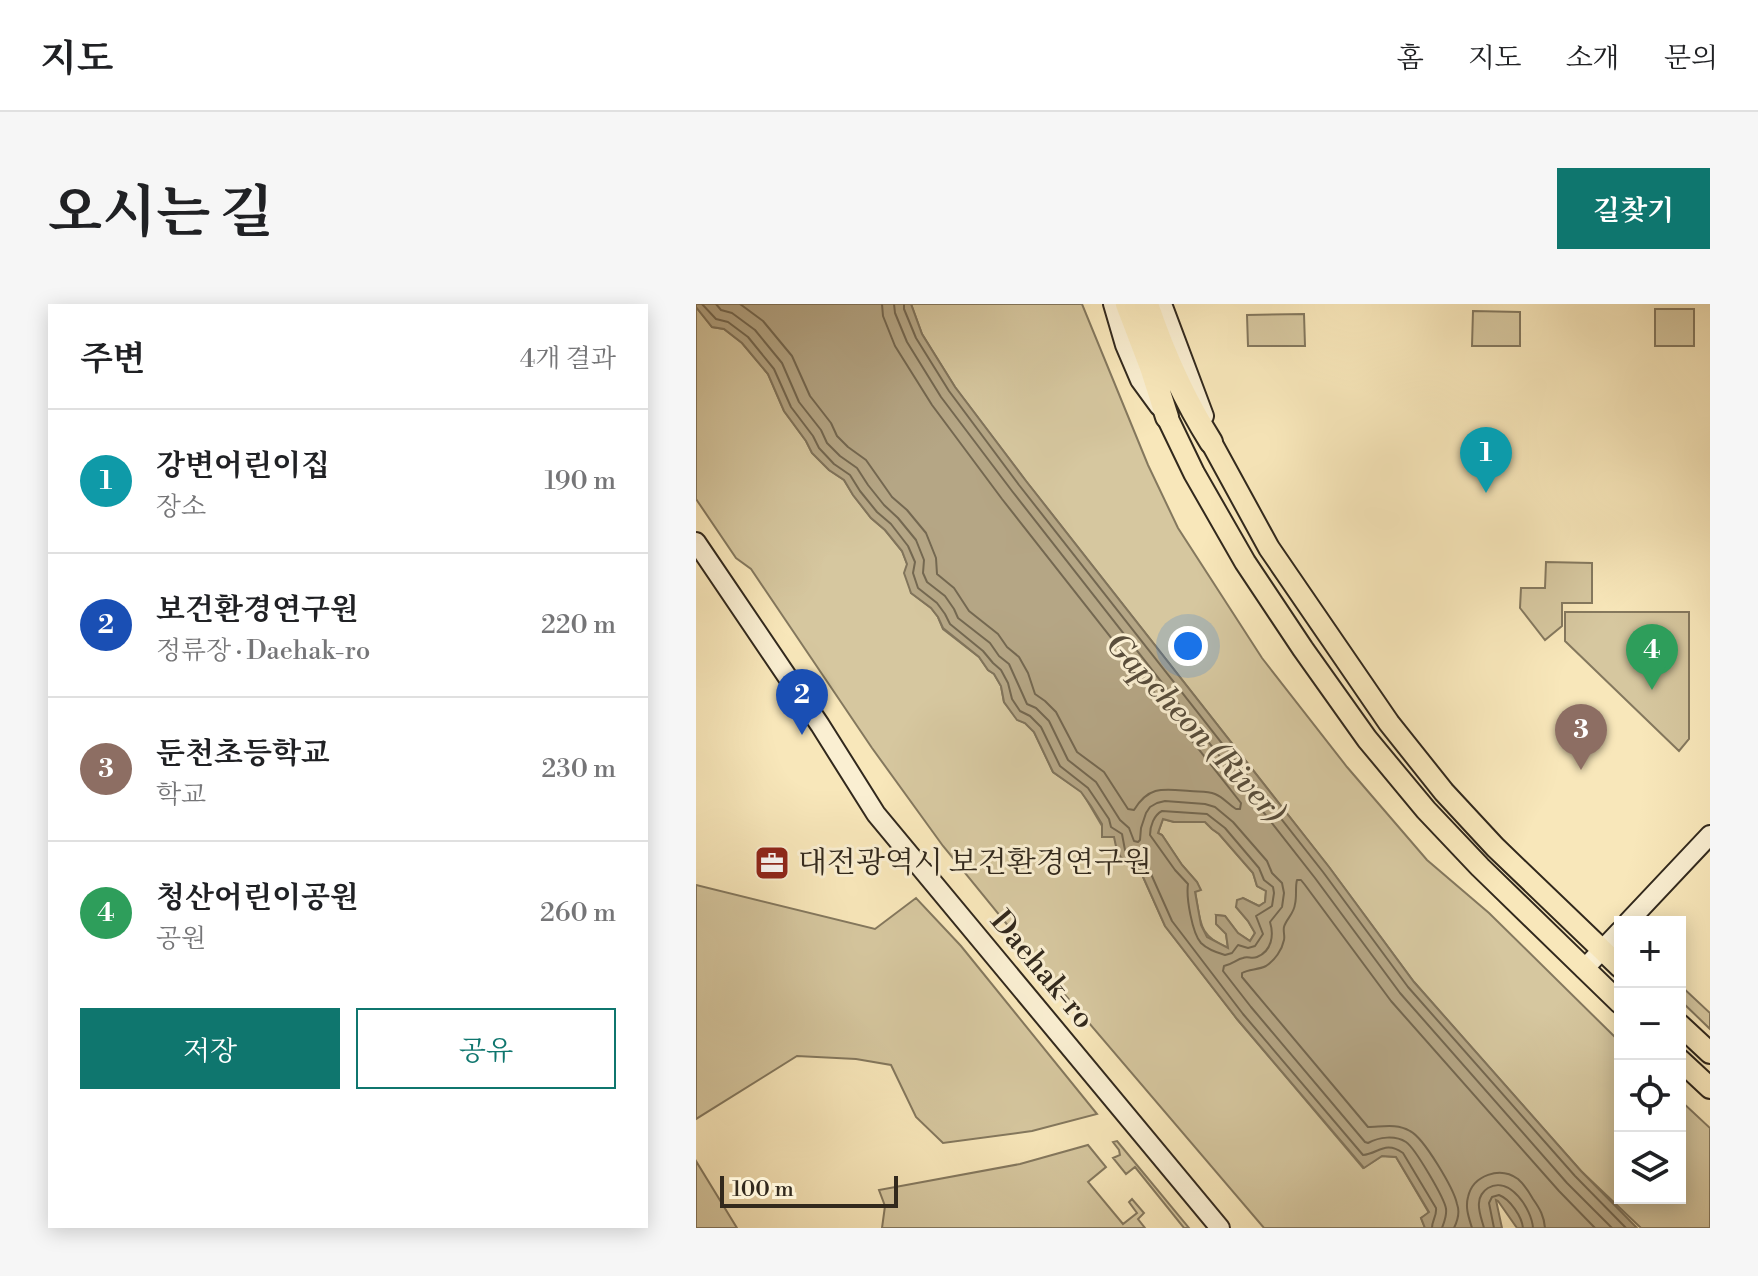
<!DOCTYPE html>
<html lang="ko">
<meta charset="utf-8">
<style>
body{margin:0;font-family:"Libre Bodoni","Noto Serif KR",serif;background:#f6f6f6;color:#202124}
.controls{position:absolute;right:24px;bottom:24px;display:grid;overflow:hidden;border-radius:0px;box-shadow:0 4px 20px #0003}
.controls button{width:72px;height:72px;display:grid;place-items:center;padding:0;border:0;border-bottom:2px solid #e0e0e0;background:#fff;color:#202124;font:40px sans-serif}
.scale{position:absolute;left:24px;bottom:20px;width:178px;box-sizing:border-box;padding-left:8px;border:4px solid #32291d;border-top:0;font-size:22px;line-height:28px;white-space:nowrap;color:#32291d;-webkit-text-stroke:6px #faefd2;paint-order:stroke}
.you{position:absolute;left:492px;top:342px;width:28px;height:28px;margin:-20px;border:6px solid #fff;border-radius:50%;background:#1a73e8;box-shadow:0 0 0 12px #1a73e833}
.badge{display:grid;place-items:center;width:52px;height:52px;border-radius:50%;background:#0f766e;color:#fff;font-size:26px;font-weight:700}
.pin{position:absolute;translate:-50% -66px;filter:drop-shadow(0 2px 4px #0008)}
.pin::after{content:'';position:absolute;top:42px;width:28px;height:24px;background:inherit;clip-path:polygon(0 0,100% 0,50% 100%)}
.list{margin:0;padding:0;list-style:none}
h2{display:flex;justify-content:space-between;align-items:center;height:104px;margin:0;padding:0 32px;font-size:34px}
h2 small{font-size:26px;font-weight:400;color:#757577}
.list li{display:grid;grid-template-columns:52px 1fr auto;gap:24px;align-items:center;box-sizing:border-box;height:144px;padding:0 32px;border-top:2px solid #e0e0e0}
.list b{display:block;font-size:30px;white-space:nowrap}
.list p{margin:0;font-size:26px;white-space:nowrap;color:#757577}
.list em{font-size:26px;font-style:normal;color:#757577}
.actions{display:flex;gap:16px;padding:24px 32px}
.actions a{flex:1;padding:18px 0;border:2px solid #0f766e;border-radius:0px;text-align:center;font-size:28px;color:#0f766e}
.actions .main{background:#0f766e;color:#fff}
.icon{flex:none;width:44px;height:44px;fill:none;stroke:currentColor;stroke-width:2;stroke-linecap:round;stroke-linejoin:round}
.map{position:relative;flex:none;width:1014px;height:924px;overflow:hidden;border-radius:0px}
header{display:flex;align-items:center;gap:48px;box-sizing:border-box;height:112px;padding:0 40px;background:#fff;border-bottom:2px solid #e0e0e0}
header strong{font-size:38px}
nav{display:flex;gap:44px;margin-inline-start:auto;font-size:28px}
.intro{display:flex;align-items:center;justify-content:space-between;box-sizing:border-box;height:192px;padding:0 48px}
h1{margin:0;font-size:56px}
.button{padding:20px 36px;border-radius:0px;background:#0f766e;color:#fff;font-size:28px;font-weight:700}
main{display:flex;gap:48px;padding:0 48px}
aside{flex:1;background:#fff;border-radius:0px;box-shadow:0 4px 20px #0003}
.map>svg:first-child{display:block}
.green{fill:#d6c79f;stroke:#84785e;stroke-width:2}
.water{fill:#b5a685;stroke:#81745b;stroke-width:2;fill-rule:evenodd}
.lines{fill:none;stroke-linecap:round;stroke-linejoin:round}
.shore{stroke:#746851;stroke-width:2}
.secondary-casing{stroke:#32291d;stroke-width:22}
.primary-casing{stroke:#32291d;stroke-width:24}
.highway-casing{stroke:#32291d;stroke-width:26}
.secondary{stroke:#faefd2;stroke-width:18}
.primary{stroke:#f8e7ba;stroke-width:20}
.highway{stroke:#f8e7ba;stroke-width:22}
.labels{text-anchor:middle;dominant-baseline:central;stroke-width:6;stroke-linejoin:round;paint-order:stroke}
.poi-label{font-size:30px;fill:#32291d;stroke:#faefd2;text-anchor:start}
.street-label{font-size:30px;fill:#32291d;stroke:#faefd2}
.water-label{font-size:32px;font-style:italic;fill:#594e3c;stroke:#faefd2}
</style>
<header>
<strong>지도</strong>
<nav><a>홈</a><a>지도</a><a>소개</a><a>문의</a></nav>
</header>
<div class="intro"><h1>오시는 길</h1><a class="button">길찾기</a></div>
<main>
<aside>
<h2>주변<small>4개 결과</small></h2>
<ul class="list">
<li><span class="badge" style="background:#0f9aa8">1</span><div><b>강변어린이집</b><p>장소</p></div><em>190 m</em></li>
<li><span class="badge" style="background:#1a4fb4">2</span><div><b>보건환경연구원</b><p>정류장 · Daehak-ro</p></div><em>220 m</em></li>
<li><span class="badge" style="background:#8d6e63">3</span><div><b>둔천초등학교</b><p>학교</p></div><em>230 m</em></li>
<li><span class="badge" style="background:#2e9e5b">4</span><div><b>청산어린이공원</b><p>공원</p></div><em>260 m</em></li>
</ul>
<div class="actions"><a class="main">저장</a><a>공유</a></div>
</aside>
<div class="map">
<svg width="1014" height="924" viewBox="0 0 1014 924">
<rect width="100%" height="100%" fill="#f8e7ba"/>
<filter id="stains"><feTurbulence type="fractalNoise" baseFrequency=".0025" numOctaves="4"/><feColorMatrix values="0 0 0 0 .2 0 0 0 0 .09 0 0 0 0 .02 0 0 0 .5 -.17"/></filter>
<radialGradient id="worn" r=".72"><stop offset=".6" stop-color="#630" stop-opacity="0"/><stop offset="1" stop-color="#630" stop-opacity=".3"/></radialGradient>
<path class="green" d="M 215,0 L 386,0 L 452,161 L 482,224 L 566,354 L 651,463 L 731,556 L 793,609 L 924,738 L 924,894 L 984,894 L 984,796 L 1014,824 L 1014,924 L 945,924 L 885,867 L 718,678 L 633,563 L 330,177 L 259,83 L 226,30 Z
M 0,3 L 16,23 L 28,25 L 46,39 L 72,70 L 88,107 L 110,137 L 116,149 L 133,166 L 148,176 L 157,191 L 175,214 L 189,226 L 206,247 L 211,260 L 215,289 L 235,304 L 242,313 L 247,325 L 283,353 L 292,366 L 298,370 L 305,382 L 308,398 L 322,416 L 329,419 L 338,428 L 357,468 L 386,488 L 412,532 L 419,533 L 421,547 L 436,556 L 444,566 L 469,622 L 541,715 L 667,864 L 686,852 L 700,853 L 733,909 L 725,914 L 729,924 L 568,924 L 358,678 L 247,542 L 176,444 L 55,265 L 40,254 L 0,195 Z
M 959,5 L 998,5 L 998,42 L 959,42 Z
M 777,7 L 824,8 L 824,42 L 776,42 Z
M 608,10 L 609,42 L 552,42 L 551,11 Z
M 850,258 L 896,259 L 896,299 L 866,299 L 866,322 L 849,336 L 824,304 L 825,284 L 849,284 Z
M 869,308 L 993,308 L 993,435 L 983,447 L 869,337 Z
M 467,515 L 478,518 L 509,518 L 516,525 L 523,530 L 557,569 L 561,582 L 570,587 L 569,598 L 563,602 L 547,594 L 540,603 L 552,617 L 559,629 L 554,637 L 542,629 L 529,612 L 520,611 L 530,630 L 532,644 C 501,631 505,618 499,587 L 504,586 L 501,578 L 486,561 L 466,531 L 462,529 Z
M 0,581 L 179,625 L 220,594 L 265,642 L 401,810 L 336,827 L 247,839 L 220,813 L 195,761 L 160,755 L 101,752 L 0,815 Z
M 984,681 L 1014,709 L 1014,725 L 984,696 Z
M 421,837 L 493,924 L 488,924 L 439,863 L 430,870 L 417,854 L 424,851 L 423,846 L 417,838 Z
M 392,841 L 410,863 L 392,878 L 427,920 L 441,909 L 433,898 L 436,895 L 448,909 L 442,915 L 449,924 L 186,924 L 189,902 L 183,886 L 324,860 Z
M 0,857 L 41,924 L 0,924 Z"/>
<path class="water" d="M 0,0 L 215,0 L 226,30 L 259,83 L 330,177 L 633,563 L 718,678 L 885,867 L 941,924 L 821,924 L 802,897 L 800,896 L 806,924 L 729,924 L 725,914 L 733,908 L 700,853 L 686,852 L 668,864 L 541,715 L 469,622 L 444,566 L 436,556 L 426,555 L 421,547 L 418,533 L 406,533 L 406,520 L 395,502 L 385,488 L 357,468 L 338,428 L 329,419 L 321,416 L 308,398 L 305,382 L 298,370 L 292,366 L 283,353 L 247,324 L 242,313 L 235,304 L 215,289 L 208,269 L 211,260 L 206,247 L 189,226 L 175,214 L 157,191 L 148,176 L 133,166 L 116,149 L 110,137 L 88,107 L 72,70 L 46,39 L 28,25 L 16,23 L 0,3 ZM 467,515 L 478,518 L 509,518 L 516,525 L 523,530 L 557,569 L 561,582 L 570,587 L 569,598 L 563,602 L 547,594 L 541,596 L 540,603 L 552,617 L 559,629 L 554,637 L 542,629 L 529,612 L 520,611 L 520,620 L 530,630 L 532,644 L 511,633 L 505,621 L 499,588 L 505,586 L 501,578 L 486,561 L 466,531 L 462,529 Z"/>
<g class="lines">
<path class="shore" d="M 6,0 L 20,15 L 32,18 L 52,33 L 78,65 L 95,103 L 117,132 L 123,144 L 138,160 L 154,171 L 164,187 L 181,208 L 195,220 L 212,242 L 219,258 L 217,269 L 222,284 L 241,299 L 249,310 L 254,320 L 287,347 L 297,359 L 305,366 L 312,379 L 316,395 L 324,407 L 334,412 L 345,423 L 364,462 L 392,484 L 413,515 L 415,523 L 426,530 L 429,546 L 441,550 L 451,561 L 476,617 L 547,710 L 667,851 C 682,850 689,836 707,849 L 740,904 C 741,912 736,916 736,924
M 20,0 L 25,6 L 36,9 L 59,26 L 86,59 L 103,98 L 125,126 L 131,139 L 144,152 L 161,164 L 172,181 L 188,201 L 202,214 L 220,236 L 228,256 L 227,269 L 231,278 L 249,292 L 258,305 L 262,314 L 294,339 L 303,352 L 313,360 L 331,400 L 340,404 L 353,417 L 372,456 L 400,478 L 424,516 L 433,524 L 438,537 L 442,538 L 444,536 L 445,524 L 450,509 L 454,503 L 461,499 L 469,497 L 509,500 L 519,503 L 537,518 L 571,557 L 576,569 L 586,579 L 588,589 L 586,603 L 574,618 C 578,631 576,647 561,653 C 556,655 551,652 547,654 C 541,655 537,660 528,662 L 527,667 L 555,703 L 669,838 L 672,839 C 683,833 699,831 710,838 C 719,844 749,895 750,905 C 751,912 748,918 746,924
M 44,0 L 67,17 L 96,52 L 114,92 L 135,119 L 141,132 L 152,143 L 170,156 L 196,193 L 211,206 L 230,229 L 240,254 L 241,270 L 258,284 L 273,307 L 302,330 L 311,343 L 323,353 L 332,369 L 339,390 L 349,397 L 360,408 L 381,448 L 408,468 L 432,505 L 438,506 C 453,481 468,485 494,487 C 502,488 511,487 519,490 C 527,493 532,500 540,505 L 544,505 L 545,499 L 306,195 L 236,101 L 199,42 L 187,12 L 186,0
M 198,0 L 199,9 L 211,38 L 245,93 L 316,187 L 619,574 L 704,689 L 871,879 L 916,924
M 208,0 L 208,5 L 220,34 L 253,87 L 323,181 L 627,568 L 712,683 L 879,872 L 930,924
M 466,507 L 511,510 L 529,524 L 563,564 L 568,576 L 577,583 L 578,589 L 576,602 L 560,612 L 567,630 L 559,642 L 552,644 L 542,641 L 536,649 L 529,651 C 522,649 511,645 505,639 C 496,629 490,593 492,580 L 479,566 L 454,531 C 454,522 458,511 466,507 Z
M 758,924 C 762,916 764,908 761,900 C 758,885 728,834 714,827 C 701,819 685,823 672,823 L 546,673 L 546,669 C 553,665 562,666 570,662 C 579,656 586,646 588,636 C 589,632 587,627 588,623 C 590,615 598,610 599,600 C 601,592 599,583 601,576 L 605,576 L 609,581 L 695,697 L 863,887 L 899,924
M 776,924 C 773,914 769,904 772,893 C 777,871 804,862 822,875 C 829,881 833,888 837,895 C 844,905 848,912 849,924
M 788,924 C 786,916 782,907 783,899 C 783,893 787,887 792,884 C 814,871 836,906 837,924
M 798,924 L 793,899 L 796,893 L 803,891 C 814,895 826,913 827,924"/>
<defs>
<path id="secondary" d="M 417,0 L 429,41 L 444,76 L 463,102
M 466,0 L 508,112
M 0,238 L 124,421 L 180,510 L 524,924
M 932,618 L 1014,531
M 888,665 L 924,627"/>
<path id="primary" d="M 471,113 L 498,169 L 549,258 L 607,345 L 671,435 L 730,506 L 784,563 L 924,699
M 515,138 L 573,244 L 693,419 L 748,488 L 799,543 L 924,663
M 984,721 L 1014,749
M 984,756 L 1014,784"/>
<path id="highway" d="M 431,0 L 455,63 L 471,113
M 451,0 C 467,48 488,95 515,138"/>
</defs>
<use href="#secondary" class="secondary-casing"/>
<use href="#primary" class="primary-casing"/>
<use href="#highway" class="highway-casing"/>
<use href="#secondary" class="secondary"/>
<use href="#primary" class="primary"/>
<use href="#highway" class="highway"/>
</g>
<defs>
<symbol id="office-square" viewBox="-11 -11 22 22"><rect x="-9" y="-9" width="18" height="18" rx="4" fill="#8f2418" stroke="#faefd2"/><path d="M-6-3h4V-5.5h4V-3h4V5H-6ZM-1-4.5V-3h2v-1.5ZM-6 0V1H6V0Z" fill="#fff"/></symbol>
</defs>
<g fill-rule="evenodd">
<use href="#office-square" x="56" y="539" width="40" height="40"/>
</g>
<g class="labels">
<g class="poi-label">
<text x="102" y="559">대전광역시 보건환경연구원</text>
</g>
<g class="street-label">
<text transform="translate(346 666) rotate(50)">Daehak-ro</text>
</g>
<g class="water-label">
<text transform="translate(499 424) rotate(47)">Gapcheon (River)</text>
</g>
</g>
<rect width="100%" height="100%" filter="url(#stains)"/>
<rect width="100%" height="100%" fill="url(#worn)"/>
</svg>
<div class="controls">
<button>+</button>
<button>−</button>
<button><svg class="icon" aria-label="locate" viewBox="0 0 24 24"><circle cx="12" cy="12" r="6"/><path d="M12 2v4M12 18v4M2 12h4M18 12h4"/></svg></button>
<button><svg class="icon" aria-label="layers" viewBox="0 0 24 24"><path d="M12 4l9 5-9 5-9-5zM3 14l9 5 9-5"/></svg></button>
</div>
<div class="scale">100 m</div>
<div class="you"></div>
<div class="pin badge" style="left:790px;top:189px;background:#0f9aa8">1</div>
<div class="pin badge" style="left:106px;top:431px;background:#1a4fb4">2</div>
<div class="pin badge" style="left:885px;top:466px;background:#8d6e63">3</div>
<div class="pin badge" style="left:956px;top:386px;background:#2e9e5b">4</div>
</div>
</main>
